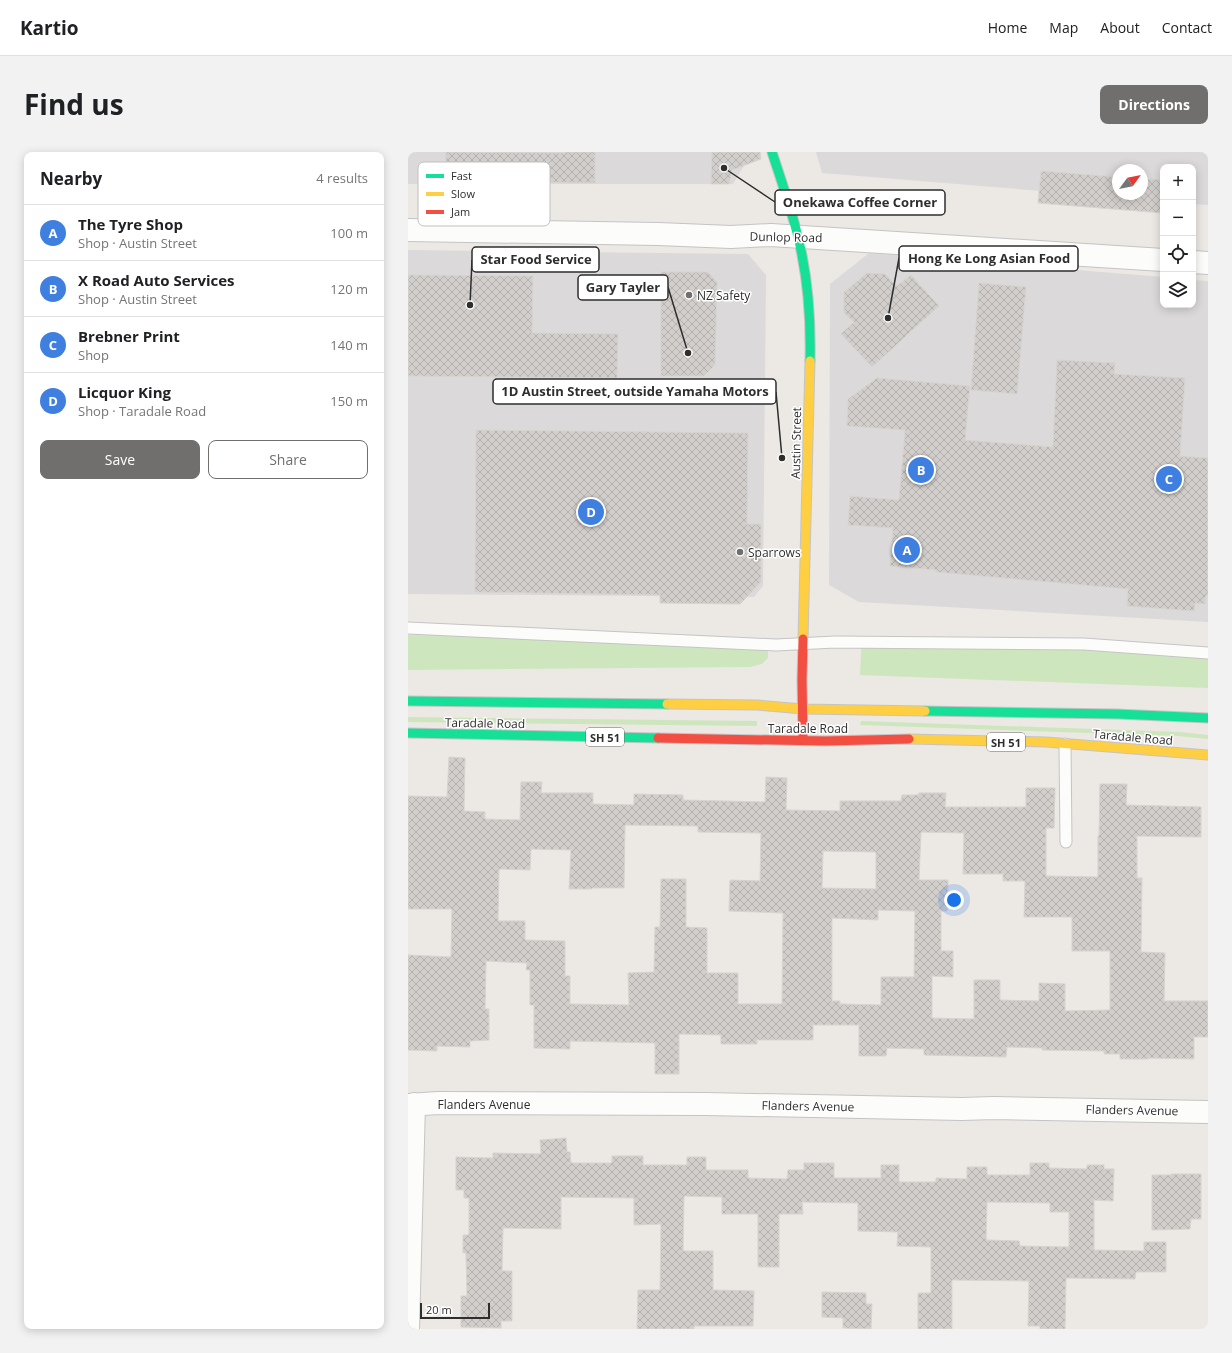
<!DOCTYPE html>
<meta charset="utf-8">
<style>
body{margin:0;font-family:"Open Sans",sans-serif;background:#f2f2f2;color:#202124}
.controls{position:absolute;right:12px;top:12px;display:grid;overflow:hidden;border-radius:8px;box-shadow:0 2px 10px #0003}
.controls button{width:36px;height:36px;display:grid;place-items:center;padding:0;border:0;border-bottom:1px solid #e0e0e0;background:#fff;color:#202124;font:20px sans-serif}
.compass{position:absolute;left:704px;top:12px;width:36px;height:36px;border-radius:50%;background:#fff;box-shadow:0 2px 10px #0003;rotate:57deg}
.scale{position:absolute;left:12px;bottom:10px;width:70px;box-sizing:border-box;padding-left:4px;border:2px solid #2e2e2e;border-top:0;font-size:11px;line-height:14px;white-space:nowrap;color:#2e2e2e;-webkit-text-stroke:3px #fff;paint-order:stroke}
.you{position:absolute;left:546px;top:748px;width:14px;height:14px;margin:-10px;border:3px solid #fff;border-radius:50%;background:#1a73e8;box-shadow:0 0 0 6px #1a73e833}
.badge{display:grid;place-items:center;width:26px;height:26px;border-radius:50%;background:#706f6e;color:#fff;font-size:13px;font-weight:700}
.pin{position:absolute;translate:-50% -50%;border:2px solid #fff;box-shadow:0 1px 4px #0006}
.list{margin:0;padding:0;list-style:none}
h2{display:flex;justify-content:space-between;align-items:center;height:52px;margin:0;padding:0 16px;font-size:17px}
h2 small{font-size:13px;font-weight:400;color:#757577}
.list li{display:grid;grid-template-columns:26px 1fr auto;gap:12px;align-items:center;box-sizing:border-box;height:56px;padding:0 16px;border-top:1px solid #e0e0e0}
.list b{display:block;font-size:15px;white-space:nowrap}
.list p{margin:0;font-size:13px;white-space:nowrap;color:#757577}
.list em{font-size:13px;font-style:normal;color:#757577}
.actions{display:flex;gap:8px;padding:12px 16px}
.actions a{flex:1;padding:9px 0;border:1px solid #706f6e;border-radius:8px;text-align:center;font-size:14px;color:#706f6e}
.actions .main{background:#706f6e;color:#fff}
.icon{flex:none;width:22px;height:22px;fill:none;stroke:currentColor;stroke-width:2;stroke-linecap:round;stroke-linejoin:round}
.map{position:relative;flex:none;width:800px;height:1177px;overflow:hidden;border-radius:8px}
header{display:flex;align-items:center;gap:24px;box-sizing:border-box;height:56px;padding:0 20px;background:#fff;border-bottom:1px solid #e0e0e0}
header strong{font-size:19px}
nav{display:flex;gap:22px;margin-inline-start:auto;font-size:14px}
.intro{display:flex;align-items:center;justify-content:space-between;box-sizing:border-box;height:96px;padding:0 24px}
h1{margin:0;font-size:28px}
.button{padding:10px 18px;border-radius:8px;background:#706f6e;color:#fff;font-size:14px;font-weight:700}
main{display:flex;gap:24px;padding:0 24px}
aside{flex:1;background:#fff;border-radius:8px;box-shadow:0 2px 10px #0003}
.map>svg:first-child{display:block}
.industrial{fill:#dcd9db;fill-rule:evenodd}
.green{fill:#cee6be}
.building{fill:url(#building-cross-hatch);stroke:#d7d4d0;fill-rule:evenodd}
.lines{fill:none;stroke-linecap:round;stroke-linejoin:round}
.lane-casing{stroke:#c5c4c5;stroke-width:13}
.street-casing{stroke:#c5c4c5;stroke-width:24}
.fast-casing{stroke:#c5c4c5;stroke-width:11}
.slow-casing{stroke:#c5c4c5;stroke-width:11}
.jam-casing{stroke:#c5c4c5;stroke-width:11}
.lane{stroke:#fcfcfb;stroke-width:11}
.street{stroke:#fcfcfb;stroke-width:22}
.fast{stroke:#16e098;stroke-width:9}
.slow{stroke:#ffcf43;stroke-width:9}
.jam{stroke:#f24e42;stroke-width:9}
.poi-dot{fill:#706f6e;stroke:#fff;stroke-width:1.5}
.labels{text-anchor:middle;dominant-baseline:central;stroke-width:3;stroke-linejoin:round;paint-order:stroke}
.shield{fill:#fff;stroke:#6d6d6d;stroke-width:1}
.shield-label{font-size:11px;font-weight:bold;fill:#2e2e2e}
.street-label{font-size:12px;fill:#2e2e2e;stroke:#fff}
.poi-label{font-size:12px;fill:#2e2e2e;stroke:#fff;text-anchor:start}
.key{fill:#fff;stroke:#c0c0c0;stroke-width:1}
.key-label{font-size:11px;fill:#2e2e2e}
.leader{fill:none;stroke:#2e2e2e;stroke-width:1.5}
.callout-dot{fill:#2e2e2e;stroke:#fff;stroke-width:1.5}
.callout{fill:#fff;stroke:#2e2e2e;stroke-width:1.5}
.callout-label{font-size:13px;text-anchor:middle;font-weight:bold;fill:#2e2e2e}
</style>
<header>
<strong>Kartio</strong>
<nav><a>Home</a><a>Map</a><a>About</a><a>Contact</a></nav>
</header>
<div class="intro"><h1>Find us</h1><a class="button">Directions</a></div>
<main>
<aside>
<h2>Nearby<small>4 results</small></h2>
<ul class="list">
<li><span class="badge" style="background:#3f7fe0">A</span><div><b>The Tyre Shop</b><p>Shop · Austin Street</p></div><em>100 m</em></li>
<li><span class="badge" style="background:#3f7fe0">B</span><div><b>X Road Auto Services</b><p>Shop · Austin Street</p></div><em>120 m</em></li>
<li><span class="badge" style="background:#3f7fe0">C</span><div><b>Brebner Print</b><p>Shop</p></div><em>140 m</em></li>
<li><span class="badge" style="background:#3f7fe0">D</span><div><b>Licquor King</b><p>Shop · Taradale Road</p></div><em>150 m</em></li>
</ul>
<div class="actions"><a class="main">Save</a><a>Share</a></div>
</aside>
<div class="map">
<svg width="800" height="1177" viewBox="0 0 800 1177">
<defs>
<pattern id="building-cross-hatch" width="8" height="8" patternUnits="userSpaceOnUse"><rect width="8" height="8" fill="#d1cecb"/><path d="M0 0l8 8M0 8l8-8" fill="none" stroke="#b4b1af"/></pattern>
</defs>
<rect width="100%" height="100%" fill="#ece8e4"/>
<path class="industrial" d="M 0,0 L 331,0 L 336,14 L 325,32 L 0,32 Z
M 408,0 L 800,0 L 800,53 L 785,52 L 785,15 L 755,15 L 755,49 L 414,21 ZM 710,18 L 734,18 L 734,42 L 710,42 Z
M 0,98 L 340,102 L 358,123 L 355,434 L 346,445 L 0,442 Z
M 461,101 L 755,125 L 755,153 L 785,153 L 785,128 L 800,129 L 800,470 L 451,450 L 421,433 L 422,132 Z"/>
<path class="green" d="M 0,483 L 337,486 L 360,498 L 360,506 L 354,512 L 342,515 L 0,518 Z
M 454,484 L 800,499 L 800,536 L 452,523 Z
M 0,565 L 349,569 L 349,574 L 0,570 Z
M 453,569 L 772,580 L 800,583 L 800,587 L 770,584 L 452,573 Z"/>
<path class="building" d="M 38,0 L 157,1 L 157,0 L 187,0 L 187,31 L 37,29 Z
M 304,0 L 352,0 L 353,7 L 324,18 L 321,32 L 303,32 Z
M 633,19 L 710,25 L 710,42 L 734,42 L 734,27 L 755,28 L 755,61 L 630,51 Z
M 253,120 L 300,120 L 309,130 L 307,213 L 296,224 L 253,224 Z
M 459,121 L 477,122 L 489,134 L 503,123 L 531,154 L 464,215 L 433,182 L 446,170 L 436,161 L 436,140 Z
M 0,123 L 125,124 L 124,181 L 210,182 L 209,226 L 0,224 Z
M 571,131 L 618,135 L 609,242 L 563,238 Z
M 649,208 L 707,211 L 706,222 L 777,226 L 772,304 L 800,306 L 800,443 L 798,443 L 797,452 L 787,451 L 786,459 L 719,454 L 720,437 L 528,420 L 528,418 L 482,414 L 485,376 L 440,373 L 442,344 L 491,348 L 497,278 L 439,274 L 440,247 L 469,226 L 562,234 L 557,288 L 645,295 Z
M 68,278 L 340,281 L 339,372 L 353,372 L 353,430 L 332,452 L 252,451 L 252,443 L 67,440 Z
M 41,605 L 57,606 L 56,659 L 77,660 L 77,667 L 112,668 L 113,630 L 134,630 L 133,641 L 185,641 L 185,652 L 226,653 L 226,642 L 275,643 L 275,648 L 357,650 L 358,625 L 379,626 L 378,658 L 432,659 L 432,649 L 493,649 L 494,643 L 510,643 L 511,641 L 538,641 L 537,655 L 618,655 L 618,636 L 647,636 L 646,676 L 638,676 L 638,724 L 690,725 L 690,684 L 691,684 L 692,632 L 719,632 L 718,653 L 793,655 L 793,685 L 729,684 L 729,726 L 734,726 L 733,800 L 757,801 L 756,849 L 800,849 L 800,885 L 786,885 L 786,907 L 741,906 L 741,907 L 712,907 L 712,902 L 696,902 L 696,899 L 634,898 L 634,896 L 599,895 L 598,905 L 516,903 L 516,897 L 479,896 L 478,904 L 451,904 L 451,873 L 405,873 L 405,888 L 349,888 L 349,892 L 313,892 L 313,883 L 271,882 L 271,922 L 247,922 L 247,891 L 162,889 L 162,897 L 126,896 L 126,853 L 122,853 L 122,818 L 118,818 L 119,811 L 78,809 L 77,857 L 81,857 L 81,888 L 62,889 L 62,895 L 29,894 L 29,899 L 0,898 L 0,803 L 43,805 L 44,757 L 0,757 L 0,644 L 39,645 ZM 217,673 L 290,674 L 290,680 L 353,681 L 352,729 L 322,728 L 321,759 L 375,761 L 374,852 L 330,852 L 330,821 L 299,821 L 299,776 L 278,775 L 278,727 L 253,727 L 252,775 L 247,775 L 246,820 L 220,821 L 221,853 L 162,852 L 162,824 L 157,824 L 157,789 L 117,788 L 117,769 L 90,769 L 91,717 L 122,718 L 123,697 L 163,698 L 161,737 L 184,737 L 184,736 L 216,736 ZM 513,680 L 556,681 L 555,722 L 595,722 L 595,729 L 617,729 L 616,765 L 664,765 L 664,799 L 702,799 L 702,858 L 657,859 L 657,832 L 631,831 L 631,849 L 592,848 L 592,828 L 566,828 L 566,867 L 524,866 L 524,824 L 545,825 L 545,799 L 533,799 L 533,759 L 539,759 L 540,728 L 511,728 ZM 415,699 L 468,700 L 468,737 L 414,736 ZM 470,758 L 507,759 L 506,825 L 473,825 L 473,853 L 432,852 L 432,849 L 424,849 L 424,766 L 470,768 Z
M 158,986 L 159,1000 L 162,1000 L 163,1011 L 204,1011 L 204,1004 L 235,1004 L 235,1013 L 279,1013 L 279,1005 L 298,1005 L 298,1018 L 340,1018 L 340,1026 L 379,1027 L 380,1018 L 396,1018 L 396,1011 L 426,1011 L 426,1026 L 473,1026 L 473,1013 L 491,1013 L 491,1030 L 528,1030 L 528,1026 L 559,1027 L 559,1015 L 579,1015 L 579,1023 L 622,1023 L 622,1011 L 641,1011 L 641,1016 L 679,1017 L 679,1013 L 696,1013 L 696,1017 L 706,1017 L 705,1049 L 686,1048 L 686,1098 L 736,1099 L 736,1090 L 758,1090 L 758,1120 L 728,1120 L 727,1127 L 658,1126 L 657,1177 L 632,1177 L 632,1174 L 620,1174 L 621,1129 L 544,1128 L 544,1177 L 510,1177 L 510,1141 L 523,1141 L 523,1095 L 489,1094 L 490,1080 L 450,1079 L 450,1051 L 394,1050 L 395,1062 L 371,1062 L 371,1115 L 350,1115 L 350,1062 L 314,1062 L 314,1045 L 276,1044 L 275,1099 L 305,1099 L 305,1138 L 346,1139 L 345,1174 L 286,1174 L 286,1177 L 229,1177 L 230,1138 L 252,1138 L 253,1072 L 226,1073 L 226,1046 L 153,1045 L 153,1077 L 95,1076 L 94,1119 L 104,1119 L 104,1169 L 93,1169 L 93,1176 L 53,1175 L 53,1144 L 59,1144 L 58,1101 L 55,1101 L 55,1083 L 61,1083 L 61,1046 L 56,1046 L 56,1038 L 48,1038 L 48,1005 L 85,1006 L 85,1001 L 133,1002 L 132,988 ZM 579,1050 L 642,1051 L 642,1060 L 661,1060 L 661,1095 L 612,1094 L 611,1089 L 578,1088 Z
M 763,1022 L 793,1022 L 793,1067 L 783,1067 L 782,1077 L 744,1078 L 744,1023 L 763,1023 Z
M 414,1140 L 458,1141 L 458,1152 L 464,1152 L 463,1177 L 435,1176 L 435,1166 L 414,1165 Z"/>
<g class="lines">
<defs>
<path id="lane" d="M 0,476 L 368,493 L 427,490 L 676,492 L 800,501
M 657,592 L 658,690"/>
<path id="street" d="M 0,78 L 250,82 L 323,85 L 363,83 L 755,108
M 785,110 L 800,111
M 0,953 L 30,951 L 298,952 L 554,957 L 586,956 L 800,960
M 0,1177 L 6,952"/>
<path id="fast" d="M 364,0 C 373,28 383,56 390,85 C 400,125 403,167 402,209
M 0,549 L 259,552
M 517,559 L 709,562 L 800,566
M 0,581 L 250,586"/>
<path id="slow" d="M 395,487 L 402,209
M 259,552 L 349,553 L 395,557 L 517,559
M 501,587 L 638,590 L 800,603"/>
<path id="jam" d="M 250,586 L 417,589 L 501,587
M 395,588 L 394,528 L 395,487"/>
</defs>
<use href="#lane" class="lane-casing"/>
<use href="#street" class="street-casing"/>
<use href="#fast" class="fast-casing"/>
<use href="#slow" class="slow-casing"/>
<use href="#jam" class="jam-casing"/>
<use href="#lane" class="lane"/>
<use href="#street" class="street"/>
<use href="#fast" class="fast"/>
<use href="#slow" class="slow"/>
<use href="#jam" class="jam"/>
</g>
<g class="poi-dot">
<circle cx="281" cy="143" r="4"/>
<circle cx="332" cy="400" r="4"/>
</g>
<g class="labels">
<g class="shield">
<rect x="178" y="576" width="38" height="18" rx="3"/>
<rect x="579" y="581" width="38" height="18" rx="3"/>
</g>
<g class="shield-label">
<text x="197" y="585">SH 51</text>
<text x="598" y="590">SH 51</text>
</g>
<g class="street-label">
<text transform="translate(378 85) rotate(1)">Dunlop Road</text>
<text transform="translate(388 291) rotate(-89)">Austin Street</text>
<text transform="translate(77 571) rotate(1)">Taradale Road</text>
<text x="400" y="576">Taradale Road</text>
<text transform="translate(725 585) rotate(5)">Taradale Road</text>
<text x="76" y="952">Flanders Avenue</text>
<text transform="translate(400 954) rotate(1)">Flanders Avenue</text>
<text transform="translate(724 958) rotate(1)">Flanders Avenue</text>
</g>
<g class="poi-label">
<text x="289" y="143">NZ Safety</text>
<text x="340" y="400">Sparrows</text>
</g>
</g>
<rect x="10" y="10" width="132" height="64" rx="6" class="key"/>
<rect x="18" y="22" width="18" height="4" fill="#16e098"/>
<rect x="18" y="40" width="18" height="4" fill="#ffcf43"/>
<rect x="18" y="58" width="18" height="4" fill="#f24e42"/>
<g class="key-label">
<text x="43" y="28">Fast</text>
<text x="43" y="46">Slow</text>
<text x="43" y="64">Jam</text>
</g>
<path class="leader" d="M316 16L367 50M480 166L491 106M62 153L64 108M280 201L260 135M374 306L368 240"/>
<g class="callout-dot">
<circle cx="316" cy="16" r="4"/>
<circle cx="480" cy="166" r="4"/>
<circle cx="62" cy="153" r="4"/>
<circle cx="280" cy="201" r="4"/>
<circle cx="374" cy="306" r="4"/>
</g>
<g class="callout">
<rect x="367" y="38" width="170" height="25" rx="4"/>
<rect x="491" y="94" width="179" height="25" rx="4"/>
<rect x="64" y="95" width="127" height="25" rx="4"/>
<rect x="170" y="123" width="90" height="25" rx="4"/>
<rect x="85" y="227" width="283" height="25" rx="4"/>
</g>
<g class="callout-label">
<text x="452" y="55">Onekawa Coffee Corner</text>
<text x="581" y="111">Hong Ke Long Asian Food</text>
<text x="128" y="112">Star Food Service</text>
<text x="215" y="140">Gary Tayler</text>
<text x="227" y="244">1D Austin Street, outside Yamaha Motors</text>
</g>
</svg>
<div class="controls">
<button>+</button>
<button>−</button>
<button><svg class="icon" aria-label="locate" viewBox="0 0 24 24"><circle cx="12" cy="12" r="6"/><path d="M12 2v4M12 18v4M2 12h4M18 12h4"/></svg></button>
<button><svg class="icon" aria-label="layers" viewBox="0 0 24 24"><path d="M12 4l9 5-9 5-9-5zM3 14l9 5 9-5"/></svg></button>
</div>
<svg class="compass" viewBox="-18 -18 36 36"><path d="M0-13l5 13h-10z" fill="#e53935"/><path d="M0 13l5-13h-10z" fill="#757577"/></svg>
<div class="scale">20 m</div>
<div class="you"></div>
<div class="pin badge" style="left:499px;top:398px;background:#3f7fe0">A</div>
<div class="pin badge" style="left:513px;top:318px;background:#3f7fe0">B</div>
<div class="pin badge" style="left:761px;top:327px;background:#3f7fe0">C</div>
<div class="pin badge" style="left:183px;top:360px;background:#3f7fe0">D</div>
</div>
</main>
